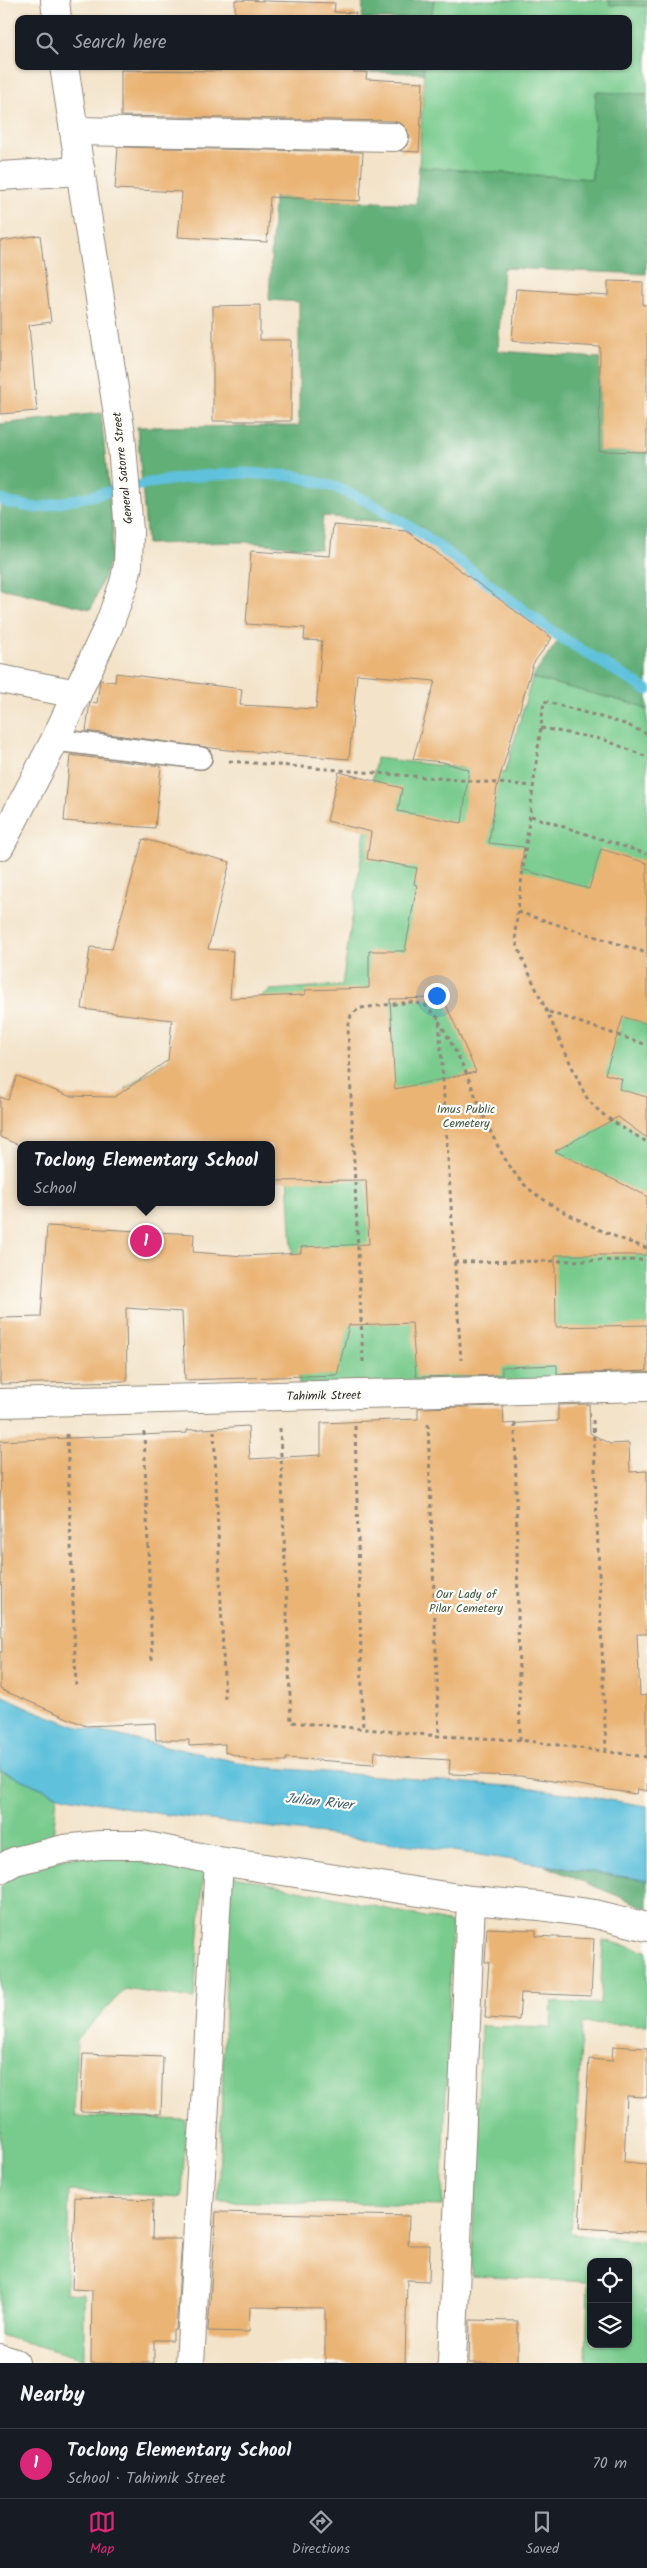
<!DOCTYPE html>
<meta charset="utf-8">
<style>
body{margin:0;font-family:Kalam,sans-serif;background:#242831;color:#f1f3f6}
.controls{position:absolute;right:15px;bottom:15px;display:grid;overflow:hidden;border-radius:10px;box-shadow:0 1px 4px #0004}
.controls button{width:45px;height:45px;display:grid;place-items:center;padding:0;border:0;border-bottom:1px solid #363941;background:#171b24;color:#f1f3f6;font:25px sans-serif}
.you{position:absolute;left:436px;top:995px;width:18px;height:18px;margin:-12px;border:4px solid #fff;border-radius:50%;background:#1a73e8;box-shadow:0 0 0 8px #1a73e833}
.badge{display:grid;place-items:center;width:32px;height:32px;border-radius:50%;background:#db2777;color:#fff;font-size:16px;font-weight:700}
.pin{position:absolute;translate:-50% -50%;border:2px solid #fff;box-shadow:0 1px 5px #0006}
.popup{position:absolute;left:17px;top:1141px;width:258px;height:65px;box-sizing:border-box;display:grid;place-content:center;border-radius:10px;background:#171b24;filter:drop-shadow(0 1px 4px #0005);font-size:16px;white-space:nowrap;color:#9ea1a6}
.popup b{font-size:19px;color:#f1f3f6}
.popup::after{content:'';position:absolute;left:50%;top:100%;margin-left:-10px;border:10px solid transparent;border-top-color:#171b24}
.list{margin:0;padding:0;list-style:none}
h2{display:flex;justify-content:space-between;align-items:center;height:65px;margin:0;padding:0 20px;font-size:21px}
h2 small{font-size:16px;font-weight:400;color:#9ea1a6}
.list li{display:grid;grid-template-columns:32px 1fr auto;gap:15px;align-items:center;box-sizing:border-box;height:70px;padding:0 20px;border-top:1px solid #363941}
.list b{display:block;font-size:19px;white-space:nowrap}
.list p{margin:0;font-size:16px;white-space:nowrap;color:#9ea1a6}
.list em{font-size:16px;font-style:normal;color:#9ea1a6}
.icon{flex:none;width:28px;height:28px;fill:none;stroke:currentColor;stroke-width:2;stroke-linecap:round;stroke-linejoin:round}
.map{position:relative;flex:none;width:647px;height:2363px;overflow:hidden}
.search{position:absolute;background:#171b24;box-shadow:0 1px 4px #0004;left:15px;right:15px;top:15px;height:55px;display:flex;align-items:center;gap:12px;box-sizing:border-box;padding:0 18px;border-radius:10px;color:#9ea1a6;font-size:19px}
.sheet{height:135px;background:#171b24}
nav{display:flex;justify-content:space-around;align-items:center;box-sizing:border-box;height:70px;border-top:1px solid #363941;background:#171b24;font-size:14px;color:#9ea1a6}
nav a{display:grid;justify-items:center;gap:2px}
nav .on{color:#db2777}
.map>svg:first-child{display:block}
.green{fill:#78cb8d;stroke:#527b5c;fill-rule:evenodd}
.forest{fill:#62af78;stroke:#466d52}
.water{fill:#5ec1dc;stroke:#447684}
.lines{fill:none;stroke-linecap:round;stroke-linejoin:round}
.stream{stroke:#5ec1dc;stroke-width:11}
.building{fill:#eab475;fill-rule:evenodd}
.lane-casing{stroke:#8f877a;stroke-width:24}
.street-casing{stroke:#8f877a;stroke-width:30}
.secondary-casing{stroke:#8f877a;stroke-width:30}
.path{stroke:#8f877a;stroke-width:3;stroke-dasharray:4 4;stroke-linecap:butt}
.lane{stroke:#fff;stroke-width:21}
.street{stroke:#fff;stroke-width:28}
.secondary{stroke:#fff;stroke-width:28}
.labels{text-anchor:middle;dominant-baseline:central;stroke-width:4.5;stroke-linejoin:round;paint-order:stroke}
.street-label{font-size:12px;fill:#2b2b2b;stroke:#fdfcf7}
.park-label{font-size:12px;fill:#425b48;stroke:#fdfcf7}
.water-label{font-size:14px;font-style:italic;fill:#3d6069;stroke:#fdfcf7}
</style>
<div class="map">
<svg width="647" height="2363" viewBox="0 0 647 2363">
<rect width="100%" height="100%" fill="#fdfcf7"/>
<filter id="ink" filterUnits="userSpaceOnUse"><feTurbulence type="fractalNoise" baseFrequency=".02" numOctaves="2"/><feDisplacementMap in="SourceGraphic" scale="10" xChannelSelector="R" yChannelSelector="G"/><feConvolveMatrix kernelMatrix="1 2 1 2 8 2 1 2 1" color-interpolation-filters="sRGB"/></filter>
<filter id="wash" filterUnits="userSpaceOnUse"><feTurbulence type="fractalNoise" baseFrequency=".0096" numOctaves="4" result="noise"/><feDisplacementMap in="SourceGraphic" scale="20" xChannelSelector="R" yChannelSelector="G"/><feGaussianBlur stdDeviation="1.12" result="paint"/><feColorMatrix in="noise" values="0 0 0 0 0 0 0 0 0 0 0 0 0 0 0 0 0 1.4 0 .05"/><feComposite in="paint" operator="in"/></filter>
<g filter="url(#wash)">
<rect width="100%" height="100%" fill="#f3e3c9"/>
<path class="green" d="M 434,0 L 610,0 L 610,5 L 647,6 L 647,94 L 597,92 L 592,179 L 419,167 L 424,66 L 628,66 L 628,19 L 431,19 Z
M 532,678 L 637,705 L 647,710 L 647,1381 L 299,1384 L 284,1098 L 159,1093 L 125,1089 L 270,990 L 342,985 L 376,758 L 505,773 Z
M 0,1770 L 57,1795 L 53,1838 L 0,1858 Z
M 71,1857 L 125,1857 L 204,1869 L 194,1999 L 125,1989 L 77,2039 L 74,2116 L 186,2120 L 182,2197 L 69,2191 L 66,2293 L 84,2294 L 84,2359 L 0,2335 L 0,1886 L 13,1873 Z
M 230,1875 L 452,1923 L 442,2206 L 218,2201 Z
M 603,1940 L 647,1951 L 647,2025 L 582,2023 L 571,2234 L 647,2242 L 647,2363 L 586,2363 L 588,2282 L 471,2276 L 481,2026 L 551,2028 L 552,2002 L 600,2004 ZM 591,2262 L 628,2262 L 628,2344 L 591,2344 Z"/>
<path class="forest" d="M 363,0 L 434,0 L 431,19 L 362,19 Z
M 610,0 L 647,0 L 647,6 L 609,5 Z
M 360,66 L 424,66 L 423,73 L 360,72 Z
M 596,92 L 647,94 L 646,274 L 503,268 L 498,351 L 600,358 L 599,450 L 647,452 L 647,710 L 637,705 L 532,678 L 562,635 L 421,526 L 323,516 L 320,549 L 245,542 L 147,544 L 137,427 L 299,426 L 299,302 L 269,300 L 274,197 L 416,204 L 419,167 L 592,179 Z
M 101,413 L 113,532 L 111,558 L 91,609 L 0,588 L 0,424 Z
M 545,1866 L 647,1880 L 647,1908 Z"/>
<path class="water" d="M 0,1694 L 33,1710 L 75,1726 L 260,1767 L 533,1788 L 647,1806 L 647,1880 L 419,1846 L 161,1814 L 57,1795 L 0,1770 Z"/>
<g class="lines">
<path class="stream" d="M 0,499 L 9,503 L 37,508 L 149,483 L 198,476 L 243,473 L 296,476 L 334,487 L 367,501 L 422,534 L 554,633 L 647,690"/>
</g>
<g id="blocks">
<path class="building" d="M 235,0 L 335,3 L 334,12 L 356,13 L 355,19 L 226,19 L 235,19 Z
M 221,66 L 353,66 L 353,72 L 367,72 L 366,79 L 423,82 L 419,152 L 400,151 L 407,145 L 410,137 L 407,129 L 402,124 L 394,121 L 121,116 L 121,70 L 221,71 Z
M 118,147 L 363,152 L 360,201 L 270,197 L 267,242 L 178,237 L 182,192 L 115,189 Z
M 40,235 L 51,322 L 29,325 L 37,411 L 0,414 L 0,241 Z
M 608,281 L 643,282 L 643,305 L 647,305 L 647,452 L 599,451 L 600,347 L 512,341 L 516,289 L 608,295 Z
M 260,305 L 260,340 L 291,340 L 291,421 L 213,421 L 213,306 Z
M 333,525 L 407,531 L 552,638 L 533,664 L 497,787 L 489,843 L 524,847 L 521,869 L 589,889 L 601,849 L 647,863 L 647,1024 L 623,1017 L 605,1074 L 622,1079 L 619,1089 L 647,1097 L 647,1138 L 618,1117 L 555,1151 L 647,1196 L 647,1255 L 555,1255 L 556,1327 L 647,1325 L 647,1371 L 557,1374 L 557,1365 L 502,1367 L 502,1375 L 416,1377 L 412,1323 L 349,1325 L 337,1375 L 185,1380 L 182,1312 L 126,1308 L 127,1381 L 0,1384 L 0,1318 L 41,1317 L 47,1226 L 194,1234 L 193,1252 L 243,1256 L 301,1253 L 301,1247 L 369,1244 L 366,1180 L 271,1181 L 271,1145 L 19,1145 L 0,1137 L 0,1097 L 8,1100 L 17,1076 L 69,1096 L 115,1097 L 168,1060 L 172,1020 L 82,1009 L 90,947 L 112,949 L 143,839 L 230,862 L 208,949 L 233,951 L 230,998 L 305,995 L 305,990 L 369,988 L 369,951 L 405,951 L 417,885 L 414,884 L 417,868 L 367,859 L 371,832 L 327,821 L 339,772 L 402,788 L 398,811 L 462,823 L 469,770 L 443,762 L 413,759 L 435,681 L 357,674 L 349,759 L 227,750 L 86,731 L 90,702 L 97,703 L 100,680 L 115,682 L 116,673 L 242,689 L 240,705 L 316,709 L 322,641 L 304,640 L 305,628 L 246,624 L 251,551 L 330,556 ZM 443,998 L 476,1072 L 395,1089 L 390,999 Z
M 70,755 L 161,766 L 155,828 L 64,821 Z
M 589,1404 L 590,1433 L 610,1444 L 629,1443 L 630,1472 L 647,1471 L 647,1634 L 637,1634 L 640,1696 L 647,1695 L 647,1791 L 637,1789 L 636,1794 L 520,1776 L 449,1774 L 450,1760 L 400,1757 L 375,1751 L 374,1764 L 286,1758 L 286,1761 L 254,1761 L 225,1752 L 225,1744 L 189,1746 L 189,1740 L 156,1740 L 155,1723 L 86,1726 L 0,1689 L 0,1652 L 2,1652 L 0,1441 L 187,1433 L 187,1430 L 248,1426 L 250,1459 L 321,1455 L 321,1423 L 418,1419 L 418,1408 L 503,1406 L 504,1424 L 558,1421 L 558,1405 Z
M 487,1928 L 536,1930 L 536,1936 L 594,1939 L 591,1996 L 521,1993 L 519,2020 L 485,2018 L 489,1962 L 485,1962 Z
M 613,2046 L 647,2048 L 647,2097 L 627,2096 L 624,2162 L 647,2164 L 647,2232 L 579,2228 L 589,2059 L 612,2061 Z
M 83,2054 L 163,2057 L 161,2114 L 80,2111 Z
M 75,2197 L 153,2200 L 152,2239 L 182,2239 L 176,2330 L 173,2330 L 173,2340 L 154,2340 L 154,2363 L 91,2363 L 92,2290 L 72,2289 Z
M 216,2212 L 409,2216 L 408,2245 L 430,2245 L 429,2281 L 407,2280 L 405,2363 L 325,2363 L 325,2308 L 250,2307 L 249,2332 L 208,2331 Z
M 470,2320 L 518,2321 L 518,2363 L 469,2363 Z"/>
</g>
</g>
<g filter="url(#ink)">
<use href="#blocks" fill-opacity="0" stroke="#8f877a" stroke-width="1"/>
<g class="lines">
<defs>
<path id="lane" d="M 55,740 L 201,758"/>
<path id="street" d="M 74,131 L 394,137
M 0,176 L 81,171
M 0,679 L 77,694
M 0,1403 L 647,1387
M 0,1869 L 15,1861 L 64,1849 L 100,1845 L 142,1845 L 219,1861 L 471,1900 L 539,1906 L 595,1914 L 647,1927
M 0,2358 L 15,2363
M 190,2363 L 219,1861
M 452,2363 L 471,1900"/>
<path id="secondary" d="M 55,0 L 57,19
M 0,846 L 55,740 L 109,625 L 124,583 L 128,565 L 129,531 L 121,434 L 64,66"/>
</defs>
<use href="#lane" class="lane-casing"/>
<use href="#street" class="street-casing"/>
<use href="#secondary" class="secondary-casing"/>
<path class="path" d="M 541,728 L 605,740 L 647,757
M 647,734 L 625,724 L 544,701 L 515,932 L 517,944 L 523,960 L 585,1095 C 600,1117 625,1129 647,1142
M 229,761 L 534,786
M 531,816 L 647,854
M 518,912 L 647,953
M 549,1012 L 647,1045
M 439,1021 C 449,1039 459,1057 467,1075 C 482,1112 495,1149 520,1180 C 542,1206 614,1238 647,1248
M 454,1262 L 647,1260
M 363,1362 L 348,1028 L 351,1015 L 360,1008 L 411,1002 L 425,1005 L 439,1019 L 461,1360
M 593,1420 L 606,1751
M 428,1424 L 439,1736
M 515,1424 L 520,1740
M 355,1426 L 363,1730
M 280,1428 L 291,1722 L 439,1736 L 520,1740 L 647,1757
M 214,1431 L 225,1701
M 144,1432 L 152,1661
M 67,1434 L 76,1685"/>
<use href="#lane" class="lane"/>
<use href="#street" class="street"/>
<use href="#secondary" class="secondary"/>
</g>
</g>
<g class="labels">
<g class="street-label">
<text transform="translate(123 468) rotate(-96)">General Satorre Street</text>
<text transform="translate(324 1396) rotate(-1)">Tahimik Street</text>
</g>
<g class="park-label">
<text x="466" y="1109">Imus Public<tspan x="466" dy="14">Cemetery</tspan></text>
<text x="466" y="1594">Our Lady of<tspan x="466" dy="14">Pilar Cemetery</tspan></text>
</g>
<g class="water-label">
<text transform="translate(319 1802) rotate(6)">Julian River</text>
</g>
</g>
</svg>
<div class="controls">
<button><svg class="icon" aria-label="locate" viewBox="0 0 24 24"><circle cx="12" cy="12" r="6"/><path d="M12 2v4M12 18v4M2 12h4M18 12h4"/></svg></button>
<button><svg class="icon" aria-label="layers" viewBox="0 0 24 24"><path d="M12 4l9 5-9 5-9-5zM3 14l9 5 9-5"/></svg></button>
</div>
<div class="you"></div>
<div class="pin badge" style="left:146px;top:1241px">1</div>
<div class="popup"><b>Toclong Elementary School</b>School</div>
<div class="search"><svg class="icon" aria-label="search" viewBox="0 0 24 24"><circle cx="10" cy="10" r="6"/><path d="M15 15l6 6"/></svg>Search here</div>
</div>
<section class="sheet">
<h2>Nearby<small></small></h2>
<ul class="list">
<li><span class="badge">1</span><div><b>Toclong Elementary School</b><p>School · Tahimik Street</p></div><em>70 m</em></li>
</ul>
</section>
<nav>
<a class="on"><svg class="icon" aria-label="map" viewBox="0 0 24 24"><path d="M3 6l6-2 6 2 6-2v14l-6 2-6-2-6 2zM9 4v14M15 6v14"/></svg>Map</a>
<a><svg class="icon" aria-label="directions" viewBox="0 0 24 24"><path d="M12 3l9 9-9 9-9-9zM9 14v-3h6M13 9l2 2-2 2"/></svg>Directions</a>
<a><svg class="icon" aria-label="saved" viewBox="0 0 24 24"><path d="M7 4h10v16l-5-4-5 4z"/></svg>Saved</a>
</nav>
